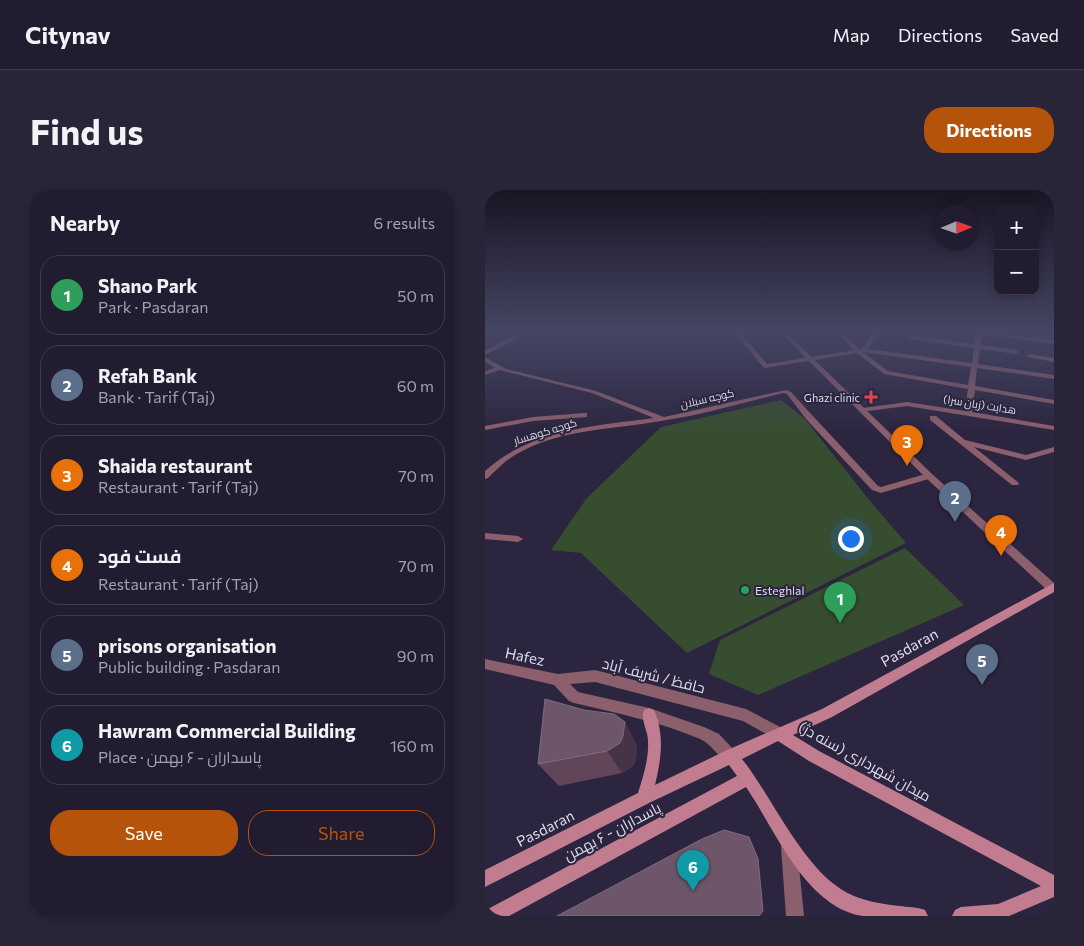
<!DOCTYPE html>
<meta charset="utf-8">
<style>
body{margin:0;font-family:Commissioner,Cairo,sans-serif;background:#292538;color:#f1f3f6}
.controls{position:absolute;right:15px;top:15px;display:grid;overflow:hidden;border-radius:10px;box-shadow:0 2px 8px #0003}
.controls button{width:45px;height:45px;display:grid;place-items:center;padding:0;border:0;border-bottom:1px solid #3e3a4c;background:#211c30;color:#f1f3f6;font:25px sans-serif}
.compass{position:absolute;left:449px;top:15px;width:45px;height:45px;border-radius:50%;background:#211c30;box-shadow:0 2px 8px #0003;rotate:88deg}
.you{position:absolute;left:365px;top:348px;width:18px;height:18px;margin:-12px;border:4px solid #fff;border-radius:50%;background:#1a73e8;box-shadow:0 0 0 8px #1a73e833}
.badge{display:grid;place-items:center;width:32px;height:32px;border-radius:50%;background:#b45309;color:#fff;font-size:16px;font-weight:700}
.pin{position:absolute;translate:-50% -41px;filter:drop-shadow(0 1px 2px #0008)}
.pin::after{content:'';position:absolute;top:26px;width:18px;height:15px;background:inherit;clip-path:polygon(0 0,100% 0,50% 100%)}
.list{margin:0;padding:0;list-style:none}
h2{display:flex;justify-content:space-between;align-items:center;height:65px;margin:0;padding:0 20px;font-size:21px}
h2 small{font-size:16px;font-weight:400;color:#a2a1ab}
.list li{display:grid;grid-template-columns:32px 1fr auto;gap:15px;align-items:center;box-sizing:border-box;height:80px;margin:0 10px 10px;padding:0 10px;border:1px solid #3e3a4c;border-radius:20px}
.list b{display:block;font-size:19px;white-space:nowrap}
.list p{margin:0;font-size:16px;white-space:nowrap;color:#a2a1ab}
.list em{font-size:16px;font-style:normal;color:#a2a1ab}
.actions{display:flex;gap:10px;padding:15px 20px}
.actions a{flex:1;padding:11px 0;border:1px solid #b45309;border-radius:20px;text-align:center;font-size:18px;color:#b45309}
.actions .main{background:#b45309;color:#fff}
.map{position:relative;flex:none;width:569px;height:726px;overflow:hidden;border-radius:20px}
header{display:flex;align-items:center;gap:30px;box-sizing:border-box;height:70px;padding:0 25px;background:#211c30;border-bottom:1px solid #3e3a4c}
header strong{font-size:24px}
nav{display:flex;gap:28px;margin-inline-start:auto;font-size:18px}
.intro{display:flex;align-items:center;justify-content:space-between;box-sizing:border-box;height:120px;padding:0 30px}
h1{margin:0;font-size:35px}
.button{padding:12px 22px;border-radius:20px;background:#b45309;color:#fff;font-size:18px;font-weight:700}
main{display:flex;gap:30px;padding:0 30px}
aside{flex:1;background:#211c30;border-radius:20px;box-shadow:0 2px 8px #0003}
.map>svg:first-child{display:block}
.green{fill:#374d30}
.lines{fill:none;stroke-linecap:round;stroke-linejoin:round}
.minor{fill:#8c5f6c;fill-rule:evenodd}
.tertiary{fill:#8c5f6c;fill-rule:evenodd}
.secondary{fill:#c27c90;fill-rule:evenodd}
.wall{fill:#61465a}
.shaded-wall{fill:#463249}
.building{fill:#6e566a;stroke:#806b7f}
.health-dot{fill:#e0444e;stroke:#2c2540;stroke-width:2}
.leisure-dot{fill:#2e9e5b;stroke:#2c2540;stroke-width:2}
.labels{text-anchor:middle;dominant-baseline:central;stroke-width:4;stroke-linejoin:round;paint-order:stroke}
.far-poi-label{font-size:11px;fill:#dfdcee;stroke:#2c2540;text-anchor:end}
.far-street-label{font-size:11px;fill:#dfdcee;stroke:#2c2540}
.poi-label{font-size:12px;fill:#dfdcee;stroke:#2c2540;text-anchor:start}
.near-street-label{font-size:15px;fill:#dfdcee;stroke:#2c2540}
</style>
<header>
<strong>Citynav</strong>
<nav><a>Map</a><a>Directions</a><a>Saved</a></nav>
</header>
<div class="intro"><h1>Find us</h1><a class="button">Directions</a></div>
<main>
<aside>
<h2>Nearby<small>6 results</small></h2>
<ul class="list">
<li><span class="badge" style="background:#2e9e5b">1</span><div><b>Shano Park</b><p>Park · Pasdaran</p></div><em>50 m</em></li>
<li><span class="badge" style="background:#5c6f8a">2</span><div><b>Refah Bank</b><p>Bank · Tarif (Taj)</p></div><em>60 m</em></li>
<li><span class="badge" style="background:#e8710a">3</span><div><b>Shaida restaurant</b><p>Restaurant · Tarif (Taj)</p></div><em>70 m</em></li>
<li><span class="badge" style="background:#e8710a">4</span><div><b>فست فود</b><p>Restaurant · Tarif (Taj)</p></div><em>70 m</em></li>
<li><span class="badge" style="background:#5c6f8a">5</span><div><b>prisons organisation</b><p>Public building · Pasdaran</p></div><em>90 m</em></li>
<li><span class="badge" style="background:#0f9aa8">6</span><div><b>Hawram Commercial Building</b><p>Place · پاسداران - ۶ بهمن</p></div><em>160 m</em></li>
</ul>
<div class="actions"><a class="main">Save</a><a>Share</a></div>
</aside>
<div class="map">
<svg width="569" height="726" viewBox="0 0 569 726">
<rect width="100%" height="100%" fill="#2c2540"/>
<path class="green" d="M 296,210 L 320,229 L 381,306 L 421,353 L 202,463 L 96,363 L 66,360 L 101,309 L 176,237 Z
M 420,358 L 479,415 L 273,505 L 224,484 L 235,450 Z"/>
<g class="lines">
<path class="minor" d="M 36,142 L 43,142 L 0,165 L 0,161 Z
M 249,142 L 255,142 L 282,174 L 369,160 L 351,142 L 357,142 L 374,159 L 377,159 L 389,142 L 395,142 L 383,159 L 487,173 L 489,158 L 426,149 L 423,147 L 426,145 L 489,154 L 491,142 L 497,142 L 495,155 L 531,160 L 534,162 L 531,164 L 495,159 L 493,174 L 569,185 L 569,189 L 492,178 L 490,196 L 569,210 L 569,214 L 490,200 L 487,222 L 569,236 L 569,240 L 422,216 L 375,222 L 374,220 L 378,218 L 422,212 L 480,221 L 483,199 L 399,184 L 372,163 L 280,178 L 278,177 ZM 378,162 L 486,177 L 483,195 L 403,181 Z
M 545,164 L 569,168 L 569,172 L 543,167 L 542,166 Z
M 0,167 L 21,179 L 111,201 L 179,227 L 301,200 L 306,202 L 327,225 L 393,296 L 396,297 L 444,283 L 448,286 L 447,288 L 396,303 L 387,300 L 321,229 L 302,204 L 298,203 C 258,213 217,225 176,231 C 125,240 63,239 20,272 C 14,277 8,283 3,288 L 0,289 L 0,281 C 46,239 110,236 169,228 L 107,203 L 15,180 L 0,185 L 0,181 L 10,178 L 0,172 Z
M 99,223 L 102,223 L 102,227 L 48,231 L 0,240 L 0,236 L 48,227 Z
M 445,226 L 451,226 L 480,250 L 541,265 L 569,257 L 569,262 L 541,270 L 489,257 L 534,293 L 533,295 L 527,295 L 445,230 Z
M 0,343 L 33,346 L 38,349 L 33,352 L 0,349 Z
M 304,649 L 310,651 L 312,657 L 319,726 L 301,726 L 296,657 L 298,651 Z"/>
<path class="tertiary" d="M 295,142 L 301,142 L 447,284 L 569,393 L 569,402 L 563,401 L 441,288 Z
M 491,142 L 504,142 L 569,150 L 569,154 L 494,144 Z
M 0,469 L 73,484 L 110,480 L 261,519 L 299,539 L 301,544 L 299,549 L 294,551 L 258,531 L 110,492 L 85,494 L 93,502 L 164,518 L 219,537 L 234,544 L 250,561 L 252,566 L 250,571 L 245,573 C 233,568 228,555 215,549 C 175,532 132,523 89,513 L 84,511 L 69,495 L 0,479 Z"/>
<path class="secondary" d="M 569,393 L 569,402 L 347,527 L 308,545 L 334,561 L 569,685 L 569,707 L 524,726 L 467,726 L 470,720 L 476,717 L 513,714 L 556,696 L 324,571 L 293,551 L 257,569 C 289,609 321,687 369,706 C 383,712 399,714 414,716 C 423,717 432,717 440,720 L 443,726 C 424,726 395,726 378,726 C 320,717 290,639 261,597 L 24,726 L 0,726 L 1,720 L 252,586 L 244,575 L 164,613 L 0,697 L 0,680 L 153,603 C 158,587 164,569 163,551 C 163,541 155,529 159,520 L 164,518 L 169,520 C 180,545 176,570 170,595 L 240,561 L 337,519 Z"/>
</g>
<path class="wall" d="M 140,532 L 152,556 L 151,570 L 148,576 L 137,583 L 74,596 L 53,574 Z"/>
<path class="shaded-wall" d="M 140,532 L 152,556 L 151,570 L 148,576 L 137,583 L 122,561 Z"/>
<path class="building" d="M 60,509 L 99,520 L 129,524 L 140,532 L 138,546 L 135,553 L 122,561 L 53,574 Z
M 239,640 L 264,647 L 273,669 L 278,721 L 274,726 L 72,726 L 217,649 Z"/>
<linearGradient id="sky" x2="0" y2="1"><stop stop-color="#181423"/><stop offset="0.58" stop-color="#454664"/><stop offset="1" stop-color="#454664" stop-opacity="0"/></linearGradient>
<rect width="569" height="243" fill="url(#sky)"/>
<path class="health-dot" d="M383.5 199.5h5v5h5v5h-5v5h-5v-5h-5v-5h5z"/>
<circle class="leisure-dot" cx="260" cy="400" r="5"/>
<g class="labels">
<g class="far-poi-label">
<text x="375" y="207">Ghazi clinic</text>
</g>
<g class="far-street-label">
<text transform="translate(222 208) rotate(-13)">کوچه سبلان</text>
<text transform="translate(495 214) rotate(9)">هدایت (زبان سرا)</text>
<text transform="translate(60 241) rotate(-17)">کوچه کوهسار</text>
</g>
<g class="poi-label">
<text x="270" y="400">Esteghlal</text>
</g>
<g class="near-street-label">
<text transform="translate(424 457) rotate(-29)">Pasdaran</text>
<text transform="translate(40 466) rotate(12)">Hafez</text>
<text transform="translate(169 485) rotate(14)">حافظ / شریف آباد</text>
<text transform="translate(380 571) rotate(29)">میدان شهرداری (سنه دژ)</text>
<text transform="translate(60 638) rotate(-27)">Pasdaran</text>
<text transform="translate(127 641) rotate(-28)">پاسداران - ۶ بهمن</text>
</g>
</g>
</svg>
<div class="controls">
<button>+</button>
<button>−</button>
</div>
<svg class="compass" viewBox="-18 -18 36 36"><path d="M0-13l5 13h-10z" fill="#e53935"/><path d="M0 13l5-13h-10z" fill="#a2a1ab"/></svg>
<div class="you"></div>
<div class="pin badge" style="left:355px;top:433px;background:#2e9e5b">1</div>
<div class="pin badge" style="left:470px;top:332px;background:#5c6f8a">2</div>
<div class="pin badge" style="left:422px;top:276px;background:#e8710a">3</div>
<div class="pin badge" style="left:516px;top:366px;background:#e8710a">4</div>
<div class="pin badge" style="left:497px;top:495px;background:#5c6f8a">5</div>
<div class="pin badge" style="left:208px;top:701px;background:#0f9aa8">6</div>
</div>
</main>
